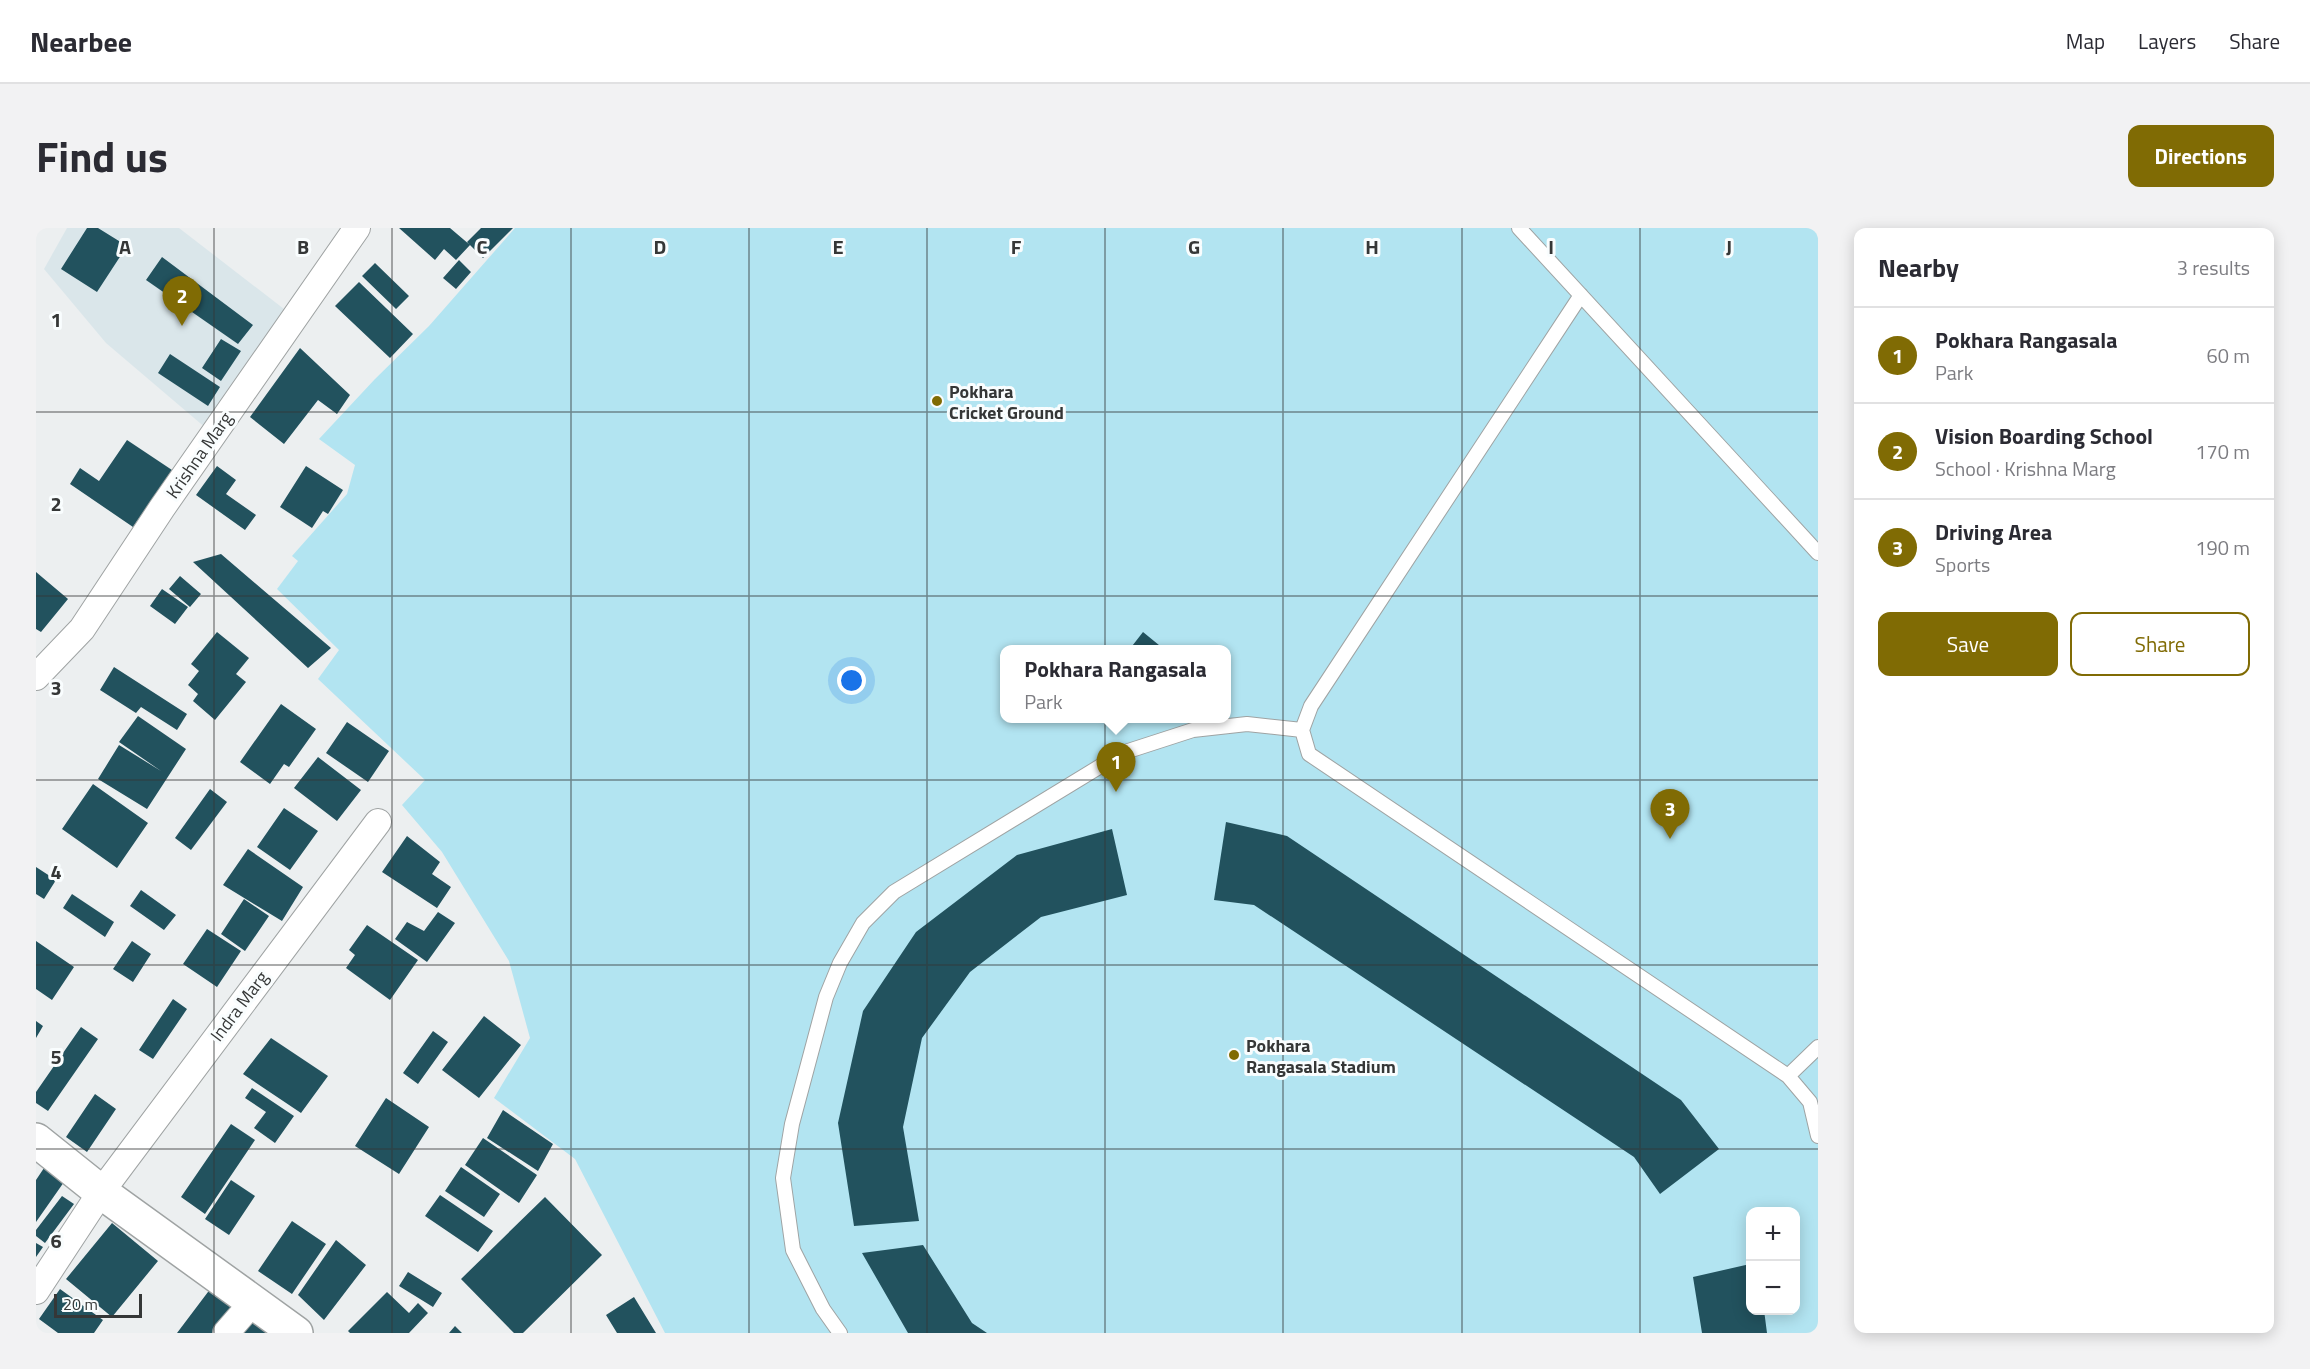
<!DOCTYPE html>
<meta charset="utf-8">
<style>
body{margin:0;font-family:"Titillium Web",sans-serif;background:#f2f2f3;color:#2b2b33}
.controls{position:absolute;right:18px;bottom:18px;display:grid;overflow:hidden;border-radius:12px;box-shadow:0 3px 15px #0003}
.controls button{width:54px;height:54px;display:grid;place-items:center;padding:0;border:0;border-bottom:2px solid #e1e1e2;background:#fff;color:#2b2b33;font:30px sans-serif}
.scale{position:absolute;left:18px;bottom:15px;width:88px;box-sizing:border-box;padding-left:6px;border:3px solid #353737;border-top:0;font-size:16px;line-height:21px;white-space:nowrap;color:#353737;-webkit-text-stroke:4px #f9fdfe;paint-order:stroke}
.you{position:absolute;left:816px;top:453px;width:21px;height:21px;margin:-15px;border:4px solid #fff;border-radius:50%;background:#1a73e8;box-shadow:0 0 0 9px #1a73e833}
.badge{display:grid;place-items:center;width:39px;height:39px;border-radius:50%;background:#806b04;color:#fff;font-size:20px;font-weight:700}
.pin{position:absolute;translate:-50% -50px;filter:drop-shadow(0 2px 3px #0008)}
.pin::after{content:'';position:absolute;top:32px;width:21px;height:18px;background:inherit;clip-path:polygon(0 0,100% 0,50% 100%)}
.popup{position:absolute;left:964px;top:417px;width:231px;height:78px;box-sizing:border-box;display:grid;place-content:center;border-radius:12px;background:#fff;filter:drop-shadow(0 2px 4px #0005);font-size:20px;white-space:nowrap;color:#7c7c81}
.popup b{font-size:22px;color:#2b2b33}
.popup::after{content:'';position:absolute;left:50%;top:100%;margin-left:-12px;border:12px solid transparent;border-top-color:#fff}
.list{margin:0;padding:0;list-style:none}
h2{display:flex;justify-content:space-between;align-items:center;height:78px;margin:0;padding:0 24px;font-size:26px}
h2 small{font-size:20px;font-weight:400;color:#7c7c81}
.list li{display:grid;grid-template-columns:39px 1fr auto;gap:18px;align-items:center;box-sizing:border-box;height:96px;padding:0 24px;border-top:2px solid #e1e1e2}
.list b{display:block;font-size:22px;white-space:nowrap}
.list p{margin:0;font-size:20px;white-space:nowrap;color:#7c7c81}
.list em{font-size:20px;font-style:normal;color:#7c7c81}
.actions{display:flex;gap:12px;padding:18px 24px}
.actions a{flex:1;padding:14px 0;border:2px solid #806b04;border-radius:12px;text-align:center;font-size:21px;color:#806b04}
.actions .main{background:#806b04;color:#fff}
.map{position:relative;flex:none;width:1782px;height:1105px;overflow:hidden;border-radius:12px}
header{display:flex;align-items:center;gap:36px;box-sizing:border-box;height:84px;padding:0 30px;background:#fff;border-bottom:2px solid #e1e1e2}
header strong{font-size:28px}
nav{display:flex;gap:33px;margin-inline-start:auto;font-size:21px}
.intro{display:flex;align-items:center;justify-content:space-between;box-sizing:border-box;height:144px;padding:0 36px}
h1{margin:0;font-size:42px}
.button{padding:15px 27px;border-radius:12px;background:#806b04;color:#fff;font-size:21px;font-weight:700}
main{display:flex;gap:36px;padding:0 36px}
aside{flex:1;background:#fff;border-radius:12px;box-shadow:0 3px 15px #0003}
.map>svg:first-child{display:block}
.built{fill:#dae6ea}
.green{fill:#b2e4f1;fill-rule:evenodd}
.building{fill:#22525e}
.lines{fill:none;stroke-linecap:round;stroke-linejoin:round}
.service-casing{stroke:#9fa3a3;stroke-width:16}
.minor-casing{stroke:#9fa3a3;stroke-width:28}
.primary-casing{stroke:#9fa3a3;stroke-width:36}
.service{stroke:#fff;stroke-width:14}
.minor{stroke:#fff;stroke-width:26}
.primary{stroke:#fff;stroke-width:33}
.grid{fill:none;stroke:#353737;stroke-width:1.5;stroke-opacity:0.55}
.poi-dot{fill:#806b04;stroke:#f9fdfe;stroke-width:2}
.labels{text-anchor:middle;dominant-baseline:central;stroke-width:6;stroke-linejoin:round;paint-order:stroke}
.poi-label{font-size:18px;font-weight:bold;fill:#353737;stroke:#f9fdfe;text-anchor:start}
.street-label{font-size:18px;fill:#353737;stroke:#f9fdfe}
.grid-label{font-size:20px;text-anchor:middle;font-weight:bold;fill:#353737;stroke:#f9fdfe;stroke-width:6;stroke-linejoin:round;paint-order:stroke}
</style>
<header>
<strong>Nearbee</strong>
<nav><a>Map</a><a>Layers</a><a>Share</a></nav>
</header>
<div class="intro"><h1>Find us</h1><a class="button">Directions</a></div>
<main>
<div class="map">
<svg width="1782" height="1105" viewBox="0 0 1782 1105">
<rect width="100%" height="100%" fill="#eceff0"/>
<path class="built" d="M 31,0 L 143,0 L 248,81 L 171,201 L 70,115 L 8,41 Z"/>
<path class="green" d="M 479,0 L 1782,0 L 1782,1105 L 629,1105 L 539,931 L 458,870 L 494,810 L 473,733 L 406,624 L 366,577 L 389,552 L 282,451 L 303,422 L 241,361 L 262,333 L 256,328 L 311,266 L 319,237 L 283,211 L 339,151 L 393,98 ZM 969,422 L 1191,422 L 1191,490 L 969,490 ZM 1714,984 L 1760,984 L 1760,1082 L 1714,1082 Z"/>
<path class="building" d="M 51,0 L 62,0 L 91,18 L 61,64 L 25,41 Z
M 363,0 L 414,0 L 434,17 L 420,32 L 408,21 L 399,32 Z
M 445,0 L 477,0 L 447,30 L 431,14 Z
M 126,29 L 217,97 L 202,116 L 110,52 Z
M 423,32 L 435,44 L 420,61 L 407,50 Z
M 339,35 L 373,68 L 360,81 L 326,48 Z
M 323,54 L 377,106 L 354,130 L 299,78 Z
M 185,111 L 205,123 L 185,153 L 166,140 Z
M 264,120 L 314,167 L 301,186 L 282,172 L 248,216 L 214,189 Z
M 134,126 L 184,159 L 172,178 L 122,145 Z
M 91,212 L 136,242 L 97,299 L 34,256 L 44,240 L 63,253 Z
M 181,238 L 200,252 L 190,266 L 220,287 L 209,302 L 160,267 Z
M 270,238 L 307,262 L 292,286 L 287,283 L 276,300 L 244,279 Z
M 185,326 L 295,420 L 272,440 L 157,334 Z
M 0,344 L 32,371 L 5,404 L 0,401 Z
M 144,348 L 165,366 L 154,379 L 133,361 Z
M 126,361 L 152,379 L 139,396 L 114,378 Z
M 181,404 L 213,430 L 200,446 L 210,454 L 179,492 L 157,473 L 162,466 L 152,457 L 163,443 L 155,436 Z
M 1107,404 L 1129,422 L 1093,422 Z
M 78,439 L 151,486 L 141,502 L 105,479 L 100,485 L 64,462 Z
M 245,476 L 280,501 L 253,539 L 248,536 L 234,556 L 204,534 Z
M 102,488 L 150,521 L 111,581 L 62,551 L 83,517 L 125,543 L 83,514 Z
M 311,494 L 353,523 L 332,554 L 290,525 Z
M 282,529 L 325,562 L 301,593 L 258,560 Z
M 57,556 L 112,595 L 81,640 L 26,601 Z
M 174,561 L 191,574 L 155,622 L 139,610 Z
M 248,580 L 282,603 L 254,642 L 221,619 Z
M 1190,594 L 1251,608 L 1645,872 L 1683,921 L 1624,966 L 1598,929 L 1218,677 L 1178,672 Z
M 1076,601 L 1091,667 L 1005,689 L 934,744 L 886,810 L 867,899 L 883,993 L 818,998 L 802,895 L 827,783 L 880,704 L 981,627 Z
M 371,608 L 404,634 L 396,646 L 415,659 L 401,680 L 346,644 Z
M 212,621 L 267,659 L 246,693 L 187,657 Z
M 0,639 L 20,652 L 8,671 L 0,666 Z
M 105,662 L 140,687 L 128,702 L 94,678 Z
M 36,666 L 78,694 L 69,709 L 27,680 Z
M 208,671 L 233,688 L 209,723 L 185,706 Z
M 402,684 L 419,695 L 391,734 L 359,711 L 371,694 L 388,703 Z
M 331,697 L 382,732 L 354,772 L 310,740 L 319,727 L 313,722 Z
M 171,701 L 205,723 L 181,759 L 147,736 Z
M 0,713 L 38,739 L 16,772 L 0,761 Z
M 96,713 L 115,726 L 97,754 L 77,741 Z
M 137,771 L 151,781 L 117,831 L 103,822 Z
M 448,788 L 485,817 L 443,870 L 406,842 Z
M 0,793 L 7,798 L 0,810 Z
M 45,799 L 62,811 L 12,883 L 0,875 L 0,864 Z
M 397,803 L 412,814 L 382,856 L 367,845 Z
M 235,810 L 292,848 L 265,885 L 207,846 Z
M 216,860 L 258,888 L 239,915 L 218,900 L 230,884 L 209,870 Z
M 59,866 L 80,881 L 51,924 L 30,909 Z
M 350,870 L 393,899 L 363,946 L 319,918 Z
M 467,882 L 517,916 L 502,943 L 451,910 Z
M 195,896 L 219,912 L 169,986 L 145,969 Z
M 447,910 L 501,947 L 483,975 L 429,937 Z
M 425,939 L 464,966 L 448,989 L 409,963 Z
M 8,940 L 28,954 L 0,994 L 0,952 Z
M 195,952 L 219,968 L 193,1007 L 169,991 Z
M 404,967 L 457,1003 L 442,1024 L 389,988 Z
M 26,968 L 38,976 L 9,1015 L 0,1008 L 0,1002 Z
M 509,969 L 566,1027 L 487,1105 L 478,1105 L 425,1051 Z
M 256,993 L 290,1016 L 256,1066 L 222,1043 Z
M 76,995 L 122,1033 L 76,1089 L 30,1051 Z
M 300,1012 L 330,1037 L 288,1092 L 262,1067 Z
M 0,1015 L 7,1019 L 0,1029 Z
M 887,1017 L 936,1095 L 951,1105 L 872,1105 L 826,1025 Z
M 1714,1036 L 1714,1082 L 1728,1082 L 1731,1105 L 1666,1105 L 1657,1049 Z
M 372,1044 L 406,1065 L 397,1079 L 363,1058 Z
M 178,1056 L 203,1074 L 180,1105 L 141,1105 Z
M 24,1061 L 67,1092 L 58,1105 L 22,1105 L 3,1091 Z
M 351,1064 L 373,1085 L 382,1075 L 392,1085 L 373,1105 L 314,1105 L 312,1103 Z
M 598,1069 L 620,1105 L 581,1105 L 570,1087 Z
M 217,1084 L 240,1105 L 203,1105 Z
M 419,1098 L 426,1105 L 413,1105 Z"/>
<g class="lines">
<defs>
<path id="service" d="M 1483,0 L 1782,325
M 1545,67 L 1275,478 L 1266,502 L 1273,526 L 1752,848 L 1774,874 L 1782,908
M 1752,848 L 1782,819
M 804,1105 L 787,1081 L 757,1022 L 747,950 L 756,896 L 790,769 L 804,735 L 827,695 L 858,664 L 1086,525 L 1157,502 L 1211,496 L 1266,502"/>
<path id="minor" d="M 0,449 L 46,401 L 126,280 L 321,0
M 0,1063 L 65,964 L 342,594
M 190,1105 L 217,1074"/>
<path id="primary" d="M 0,912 L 65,964 L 260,1105"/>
</defs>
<use href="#service" class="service-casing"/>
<use href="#minor" class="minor-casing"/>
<use href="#primary" class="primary-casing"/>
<use href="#service" class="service"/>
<use href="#minor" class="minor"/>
<use href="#primary" class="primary"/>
</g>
<path class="grid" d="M 178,0 L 178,1105M 356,0 L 356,1105M 535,0 L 535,1105M 713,0 L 713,1105M 891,0 L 891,1105M 1069,0 L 1069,1105M 1247,0 L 1247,1105M 1426,0 L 1426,1105M 1604,0 L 1604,1105M 0,184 L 1782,184M 0,368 L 1782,368M 0,552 L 1782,552M 0,737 L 1782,737M 0,921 L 1782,921"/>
<g class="poi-dot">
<circle cx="901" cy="173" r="6"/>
<circle cx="1198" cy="827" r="6"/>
</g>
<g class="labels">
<g class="poi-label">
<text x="913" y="163">Pokhara<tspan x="913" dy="21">Cricket Ground</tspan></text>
<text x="1210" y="817">Pokhara<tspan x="1210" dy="21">Rangasala Stadium</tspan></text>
</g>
<g class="street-label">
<text transform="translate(163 227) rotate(-55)">Krishna Marg</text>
<text transform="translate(203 778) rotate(-53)">Indra Marg</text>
</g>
</g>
<g class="grid-label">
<text x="89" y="26">A</text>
<text x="267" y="26">B</text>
<text x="446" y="26">C</text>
<text x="624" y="26">D</text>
<text x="802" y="26">E</text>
<text x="980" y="26">F</text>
<text x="1158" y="26">G</text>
<text x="1336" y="26">H</text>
<text x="1515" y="26">I</text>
<text x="1693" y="26">J</text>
<text x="20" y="99">1</text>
<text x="20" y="283">2</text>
<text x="20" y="467">3</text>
<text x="20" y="651">4</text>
<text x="20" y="836">5</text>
<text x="20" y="1020">6</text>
</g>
</svg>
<div class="controls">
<button>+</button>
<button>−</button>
</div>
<div class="scale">20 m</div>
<div class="you"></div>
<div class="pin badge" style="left:1080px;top:564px">1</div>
<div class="popup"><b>Pokhara Rangasala</b>Park</div>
<div class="pin badge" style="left:146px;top:98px">2</div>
<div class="pin badge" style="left:1634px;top:611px">3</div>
</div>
<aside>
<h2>Nearby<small>3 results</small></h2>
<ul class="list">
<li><span class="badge">1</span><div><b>Pokhara Rangasala</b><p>Park</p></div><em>60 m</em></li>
<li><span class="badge">2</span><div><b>Vision Boarding School</b><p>School · Krishna Marg</p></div><em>170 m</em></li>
<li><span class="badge">3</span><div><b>Driving Area</b><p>Sports</p></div><em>190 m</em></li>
</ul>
<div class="actions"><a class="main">Save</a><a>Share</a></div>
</aside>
</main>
